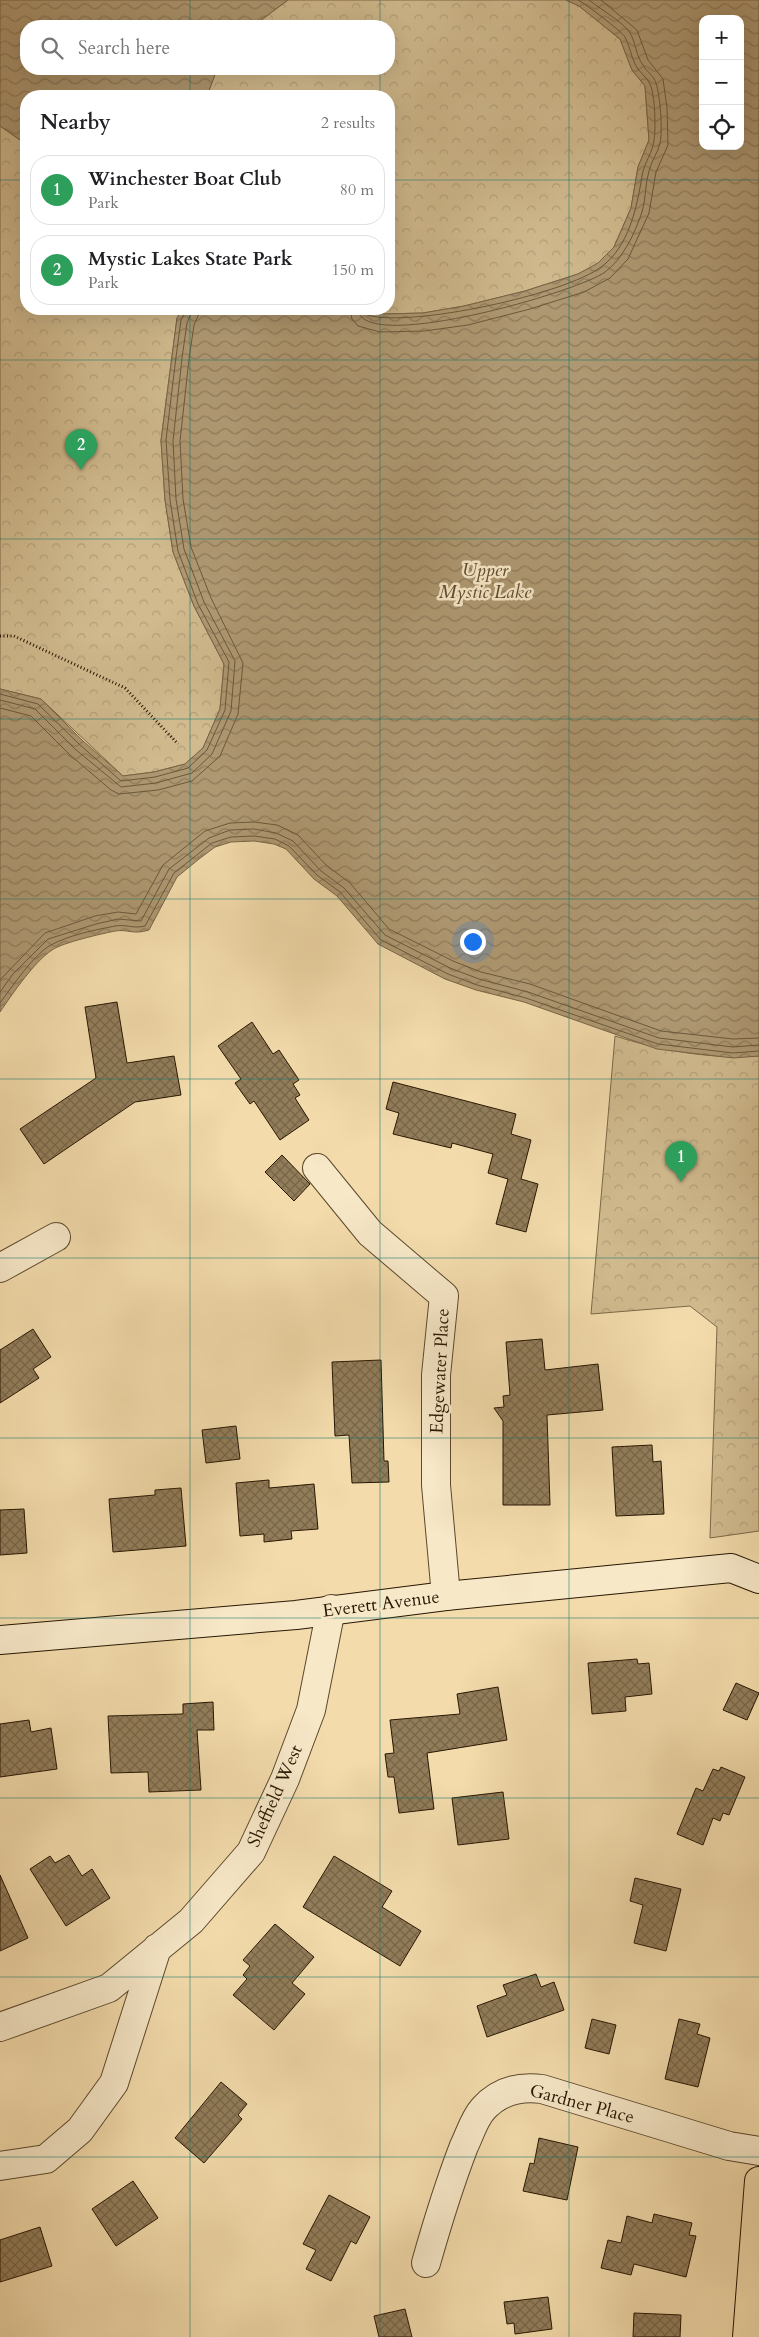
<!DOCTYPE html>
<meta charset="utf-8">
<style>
body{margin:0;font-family:Cardo,serif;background:#f2f2f2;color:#202124}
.controls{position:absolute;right:15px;top:15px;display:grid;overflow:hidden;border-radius:10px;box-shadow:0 5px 20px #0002}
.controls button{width:45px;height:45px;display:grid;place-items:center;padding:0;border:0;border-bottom:1px solid #e0e0e0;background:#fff;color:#202124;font:25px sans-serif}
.you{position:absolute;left:472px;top:941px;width:18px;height:18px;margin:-12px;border:4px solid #fff;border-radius:50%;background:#1a73e8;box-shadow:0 0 0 8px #1a73e833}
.badge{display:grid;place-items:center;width:32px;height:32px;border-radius:50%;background:#111827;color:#fff;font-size:16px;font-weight:700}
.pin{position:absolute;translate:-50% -41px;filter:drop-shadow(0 1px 2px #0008)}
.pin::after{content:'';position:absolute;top:26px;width:18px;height:15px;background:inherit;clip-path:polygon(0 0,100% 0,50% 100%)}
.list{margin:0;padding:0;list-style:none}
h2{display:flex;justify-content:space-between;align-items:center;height:65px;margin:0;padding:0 20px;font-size:21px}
h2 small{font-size:16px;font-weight:400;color:#757577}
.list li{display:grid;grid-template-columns:32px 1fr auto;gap:15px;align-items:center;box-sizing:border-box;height:70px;margin:0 10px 10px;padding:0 10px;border:1px solid #e0e0e0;border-radius:20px}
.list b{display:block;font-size:19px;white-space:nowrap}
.list p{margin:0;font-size:16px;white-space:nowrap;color:#757577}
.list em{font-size:16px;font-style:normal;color:#757577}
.icon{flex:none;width:28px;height:28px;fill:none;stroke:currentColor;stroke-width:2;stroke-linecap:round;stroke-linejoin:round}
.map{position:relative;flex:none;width:759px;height:2337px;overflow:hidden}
.search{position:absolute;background:#fff;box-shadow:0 5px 20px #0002;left:20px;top:20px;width:375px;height:55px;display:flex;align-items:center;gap:12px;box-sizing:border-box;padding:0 18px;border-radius:20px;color:#757577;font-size:19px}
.panel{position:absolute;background:#fff;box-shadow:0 5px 20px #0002;left:20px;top:90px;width:375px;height:225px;border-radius:20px}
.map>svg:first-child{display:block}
.park{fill:url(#park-crowns);stroke:#7c6848}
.water{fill:url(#water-waves);stroke:#786446;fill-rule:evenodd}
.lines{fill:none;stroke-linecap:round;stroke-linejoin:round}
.shore{stroke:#6b583a;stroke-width:1}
.building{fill:url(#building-cross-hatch);stroke:#281703}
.street-casing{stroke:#5b482d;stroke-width:30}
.secondary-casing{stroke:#281703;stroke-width:30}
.highway-casing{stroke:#281703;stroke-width:30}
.path{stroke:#281703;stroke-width:3;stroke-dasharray:1 2.5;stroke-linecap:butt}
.street{stroke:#f7e8c8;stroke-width:28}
.secondary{stroke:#f7e8c8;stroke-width:28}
.highway{stroke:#f3dbab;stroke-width:28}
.grid{fill:none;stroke:#0f766e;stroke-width:1;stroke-opacity:0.55}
.labels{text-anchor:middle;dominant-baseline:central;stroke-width:5;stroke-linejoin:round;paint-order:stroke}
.street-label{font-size:18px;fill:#281703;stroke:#f7e8c8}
.water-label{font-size:19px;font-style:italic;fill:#5e4b2f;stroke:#f7e8c8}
</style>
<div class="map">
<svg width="759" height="2337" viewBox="0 0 759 2337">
<defs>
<pattern id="park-crowns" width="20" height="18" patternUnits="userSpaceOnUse" patternTransform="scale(1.25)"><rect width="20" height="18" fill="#d0ba8e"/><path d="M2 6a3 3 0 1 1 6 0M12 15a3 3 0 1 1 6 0" fill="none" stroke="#b39f79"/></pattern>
<pattern id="water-waves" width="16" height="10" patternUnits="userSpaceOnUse" patternTransform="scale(1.25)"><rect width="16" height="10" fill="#ae9872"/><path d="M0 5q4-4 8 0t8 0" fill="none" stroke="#8e7b5b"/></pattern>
<pattern id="building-cross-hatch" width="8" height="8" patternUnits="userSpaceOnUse" patternTransform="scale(1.25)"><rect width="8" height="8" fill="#927d5a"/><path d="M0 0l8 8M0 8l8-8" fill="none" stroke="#776548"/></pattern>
</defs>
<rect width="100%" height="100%" fill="#f3dbab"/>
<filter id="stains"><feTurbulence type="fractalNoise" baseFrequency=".004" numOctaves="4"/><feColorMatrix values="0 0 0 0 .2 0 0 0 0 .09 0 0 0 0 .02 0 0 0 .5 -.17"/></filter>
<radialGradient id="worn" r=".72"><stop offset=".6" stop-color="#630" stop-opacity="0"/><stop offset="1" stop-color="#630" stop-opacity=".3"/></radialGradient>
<path class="park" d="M 288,0 L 566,0 L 579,6 L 620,39 L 632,70 L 645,86 L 649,140 L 638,167 L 631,208 L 614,247 L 599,263 L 578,274 L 525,291 L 464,306 L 423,313 L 383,314 L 358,309 L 389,309 L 389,96 L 207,96 L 217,69 L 389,69 L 389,26 L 253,26 Z
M 0,126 L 26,144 L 26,309 L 183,309 L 177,318 L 161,440 L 165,500 L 173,552 L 194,606 L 224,664 L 220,709 L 203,748 L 185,764 L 154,772 L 123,776 L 41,699 L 0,689 Z
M 615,1036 C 663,1051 709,1059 759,1056 L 759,1531 L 710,1538 L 717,1327 L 690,1306 L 591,1314 Z"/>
<path class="water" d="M 0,0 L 288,0 L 253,26 L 26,26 L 26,69 L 217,69 L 207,96 L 26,96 L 26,144 L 0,126 Z
M 566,0 L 759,0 L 759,1056 L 733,1058 L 657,1049 L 524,1002 L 476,990 L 445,979 L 378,944 L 337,896 L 314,879 L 286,849 L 274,844 L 254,841 L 231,842 L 215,847 L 199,859 L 177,877 L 149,930 C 133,935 128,929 115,931 C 101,934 64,942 52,950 C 34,962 13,993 0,1012 L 0,689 L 41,699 L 83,741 L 123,776 L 154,772 L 185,764 L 203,748 L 220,709 L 224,664 L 194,606 L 173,552 L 165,500 L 161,441 L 177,318 L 183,309 L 358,309 L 383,314 L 423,313 L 464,306 L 525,291 L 578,274 L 598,263 L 614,247 L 631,208 L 638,167 L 649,140 L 645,86 L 632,70 L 620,39 L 579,6 ZM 703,19 L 740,19 L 740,146 L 703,146 Z"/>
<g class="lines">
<path class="shore" d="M 350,309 L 352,319 L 358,326 L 380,332 L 424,331 L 468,325 L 530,309 L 584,292 L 610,278 L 628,259 L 649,213 L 656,172 L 668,145 L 667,108 L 663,79 L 648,60 L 637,30 L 601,0
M 358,309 C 360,355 578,292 605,272 C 623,259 635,233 642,212 C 646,199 645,184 649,171 C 651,161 658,153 660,143 C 663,130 660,95 656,83 C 654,76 646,71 643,65 C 636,56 636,43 630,33 C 623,22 600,9 589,0
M 364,309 L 367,315 C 410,328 566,294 601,267 C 629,247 637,207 642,176 C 644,163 653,152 654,140 C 656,129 655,94 650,84 C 647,77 639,72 636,66 C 631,57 630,46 625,37 C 621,31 586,4 578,0
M 0,694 L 38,704 L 79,744 L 121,781 L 155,777 L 188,768 L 207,750 L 225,710 L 229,662 L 198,604 L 178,551 L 170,500 L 166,440 L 176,357 L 181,320 L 187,309
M 0,700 L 35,709 L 75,749 L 121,787 L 156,783 L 192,773 L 212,754 L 231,711 L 235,661 L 204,602 L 184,549 L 176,499 L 173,441 L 182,358 L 187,323 L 193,309
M 0,708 L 31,716 L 70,755 L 111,790 L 119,794 L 158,790 L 192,781 L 220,756 L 238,714 L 243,663 L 211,598 L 191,547 L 183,499 L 180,441 L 189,359 L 194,325 L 201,309
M 0,980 L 45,933 L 95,916 L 118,912 L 136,914 L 163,865 L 205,831 L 230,823 L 254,822 L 277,825 L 298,835 L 326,865 L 350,883 L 389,929 L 453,961 L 481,972 L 530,984 L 661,1031 L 733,1039 L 759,1038
M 0,992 L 13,974 L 48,939 L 96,924 L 118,919 L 141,921 L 169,869 L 209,838 L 230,830 L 254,829 L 276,833 L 293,841 L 321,871 L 344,888 L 385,935 L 450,968 L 479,979 L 528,992 L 659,1038 L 733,1047 L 759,1045
M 0,1003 C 11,988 35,953 51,945 C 69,935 95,930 115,926 C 125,924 134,929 145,926 L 174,873 L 212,843 L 231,837 L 254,836 L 275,839 L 289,846 L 317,875 L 340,892 L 381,940 L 448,974 L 477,985 L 526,998 L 658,1044 L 733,1053 L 759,1051"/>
</g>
<path class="building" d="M 117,1002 L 127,1063 L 174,1056 L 181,1095 L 135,1102 L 44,1164 L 20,1129 L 96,1078 L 85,1007 Z
M 252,1022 L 273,1054 L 279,1050 L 299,1080 L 293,1084 L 300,1095 L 295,1098 L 309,1120 L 280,1140 L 254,1101 L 250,1104 L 235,1083 L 241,1079 L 218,1046 Z
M 393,1082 L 516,1114 L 511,1134 L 531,1140 L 521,1179 L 538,1184 L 526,1232 L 496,1224 L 508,1179 L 488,1173 L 493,1154 L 452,1143 L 451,1148 L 393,1134 L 399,1113 L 386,1109 Z
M 282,1155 L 310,1184 L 294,1201 L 265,1172 Z
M 33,1329 L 51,1357 L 33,1369 L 39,1378 L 0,1403 L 0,1350 Z
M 542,1339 L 545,1370 L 598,1364 L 603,1410 L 547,1415 L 550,1505 L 503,1505 L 503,1421 L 494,1408 L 504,1407 L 503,1396 L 510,1395 L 506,1342 Z
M 381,1360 L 384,1461 L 388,1461 L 389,1482 L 352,1483 L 349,1435 L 335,1436 L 332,1362 Z
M 236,1426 L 240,1459 L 206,1463 L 202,1430 Z
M 652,1445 L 653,1462 L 661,1461 L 664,1514 L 616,1516 L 612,1447 Z
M 269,1480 L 269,1488 L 314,1484 L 318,1529 L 291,1531 L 292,1539 L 264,1542 L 264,1534 L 240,1536 L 236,1483 Z
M 181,1488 L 186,1546 L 113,1552 L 109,1499 L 155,1495 L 155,1490 Z
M 24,1509 L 27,1553 L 0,1555 L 0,1510 Z
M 637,1659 L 638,1664 L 649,1663 L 652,1694 L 625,1697 L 626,1711 L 592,1714 L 588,1663 Z
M 736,1683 L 759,1693 L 747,1720 L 723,1710 Z
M 498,1687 L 507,1740 L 427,1753 L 434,1809 L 399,1813 L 394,1777 L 388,1777 L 385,1754 L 394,1753 L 390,1720 L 460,1714 L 457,1694 Z
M 213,1702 L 214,1730 L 197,1730 L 201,1790 L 149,1792 L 148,1772 L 111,1773 L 108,1716 L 183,1714 L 183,1704 Z
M 29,1720 L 31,1732 L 51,1728 L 57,1769 L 0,1777 L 0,1724 Z
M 721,1767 L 745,1777 L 729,1815 L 723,1813 L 720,1821 L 713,1818 L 703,1845 L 677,1834 L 696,1788 L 703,1791 L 713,1769 L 719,1771 Z
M 503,1792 L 509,1839 L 458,1845 L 452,1798 Z
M 69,1855 L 82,1876 L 92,1869 L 110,1898 L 66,1926 L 30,1869 L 50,1856 L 55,1863 Z
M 334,1856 L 392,1891 L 382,1907 L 421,1931 L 400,1966 L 303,1907 Z
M 0,1875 L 28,1938 L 0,1951 Z
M 635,1878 L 681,1889 L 666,1951 L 634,1943 L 643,1905 L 630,1901 Z
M 275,1924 L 314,1957 L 292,1983 L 305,1994 L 274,2030 L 233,1995 L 247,1979 L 243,1975 L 250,1966 L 243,1960 Z
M 536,1974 L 541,1987 L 554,1982 L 564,2010 L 487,2037 L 477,2006 L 507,1995 L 503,1985 Z
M 592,2019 L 616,2025 L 609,2054 L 585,2048 Z
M 679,2019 L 700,2024 L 697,2034 L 710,2038 L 698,2087 L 665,2079 Z
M 221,2082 L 247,2104 L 238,2115 L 242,2119 L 204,2163 L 175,2138 Z
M 539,2138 L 578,2147 L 567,2200 L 523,2191 L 530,2163 L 534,2164 Z
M 133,2181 L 158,2218 L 116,2246 L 92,2209 Z
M 329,2195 L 370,2217 L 356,2244 L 351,2241 L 331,2281 L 306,2269 L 316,2250 L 303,2244 Z
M 654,2214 L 692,2223 L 689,2235 L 696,2236 L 686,2277 L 634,2264 L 631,2275 L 601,2268 L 608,2240 L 621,2243 L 627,2216 L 652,2223 Z
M 40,2227 L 52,2266 L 0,2282 L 0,2240 Z
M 548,2297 L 552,2329 L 515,2334 L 514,2323 L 507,2324 L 504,2302 Z
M 405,2309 L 412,2337 L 379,2337 L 374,2316 Z
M 634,2313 L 681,2315 L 680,2337 L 633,2337 Z"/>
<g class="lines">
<defs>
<path id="street" d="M 317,1168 L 370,1233 L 444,1296 L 436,1375 L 436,1485 L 446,1596
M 0,1268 L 56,1237
M 0,2027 L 109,1988 L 191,1921 L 251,1852 L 285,1779 L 311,1710 L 331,1609
M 0,2166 L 46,2159 L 80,2130 L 114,2083 L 157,1948
M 426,2263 C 437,2224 449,2185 464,2146 C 470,2134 474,2119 483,2109 C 499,2091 519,2086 542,2089 L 729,2146 L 759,2151"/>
<path id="secondary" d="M 0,1640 L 296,1615 L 446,1596 L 731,1568 L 759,1579"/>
<path id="highway" d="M 747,2337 L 759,2181"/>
</defs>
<use href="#street" class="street-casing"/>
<use href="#secondary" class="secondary-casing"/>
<use href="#highway" class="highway-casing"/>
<path class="path" d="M 0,636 L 14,636 L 125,688 L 178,744"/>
<use href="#street" class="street"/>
<use href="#secondary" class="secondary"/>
<use href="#highway" class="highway"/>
</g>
<path class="grid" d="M 190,0 L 190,26M 380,0 L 380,26M 569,0 L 569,2337M 190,69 L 190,96M 380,69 L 380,96M 0,180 L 26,180M 389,180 L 759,180M 190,309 L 190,2337M 380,309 L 380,2337M 0,360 L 759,360M 0,539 L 759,539M 0,719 L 759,719M 0,899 L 759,899M 0,1079 L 759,1079M 0,1258 L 759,1258M 0,1438 L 759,1438M 0,1618 L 759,1618M 0,1798 L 759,1798M 0,1977 L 759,1977M 0,2157 L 759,2157"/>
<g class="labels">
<g class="street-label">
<text transform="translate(440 1371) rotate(-87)">Edgewater Place</text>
<text transform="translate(381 1604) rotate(-7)">Everett Avenue</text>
<text transform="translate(275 1796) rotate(-66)">Sheffield West</text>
<text transform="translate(582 2104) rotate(15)">Gardner Place</text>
</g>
<g class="water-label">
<text x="485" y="570">Upper<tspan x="485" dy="22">Mystic Lake</tspan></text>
</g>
</g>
<rect width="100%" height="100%" filter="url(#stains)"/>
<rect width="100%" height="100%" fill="url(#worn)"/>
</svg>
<div class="controls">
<button>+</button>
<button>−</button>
<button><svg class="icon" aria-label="locate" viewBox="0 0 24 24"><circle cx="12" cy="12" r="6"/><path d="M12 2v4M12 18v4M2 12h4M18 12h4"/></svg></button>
</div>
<div class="you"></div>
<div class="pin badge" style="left:681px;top:1182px;background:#2e9e5b">1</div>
<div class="pin badge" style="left:81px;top:470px;background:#2e9e5b">2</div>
<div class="search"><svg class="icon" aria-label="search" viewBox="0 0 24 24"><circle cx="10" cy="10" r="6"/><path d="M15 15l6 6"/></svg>Search here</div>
<section class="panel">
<h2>Nearby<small>2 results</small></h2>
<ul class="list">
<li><span class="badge" style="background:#2e9e5b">1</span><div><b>Winchester Boat Club</b><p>Park</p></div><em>80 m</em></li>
<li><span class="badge" style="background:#2e9e5b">2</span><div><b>Mystic Lakes State Park</b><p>Park</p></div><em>150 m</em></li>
</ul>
</section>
</div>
